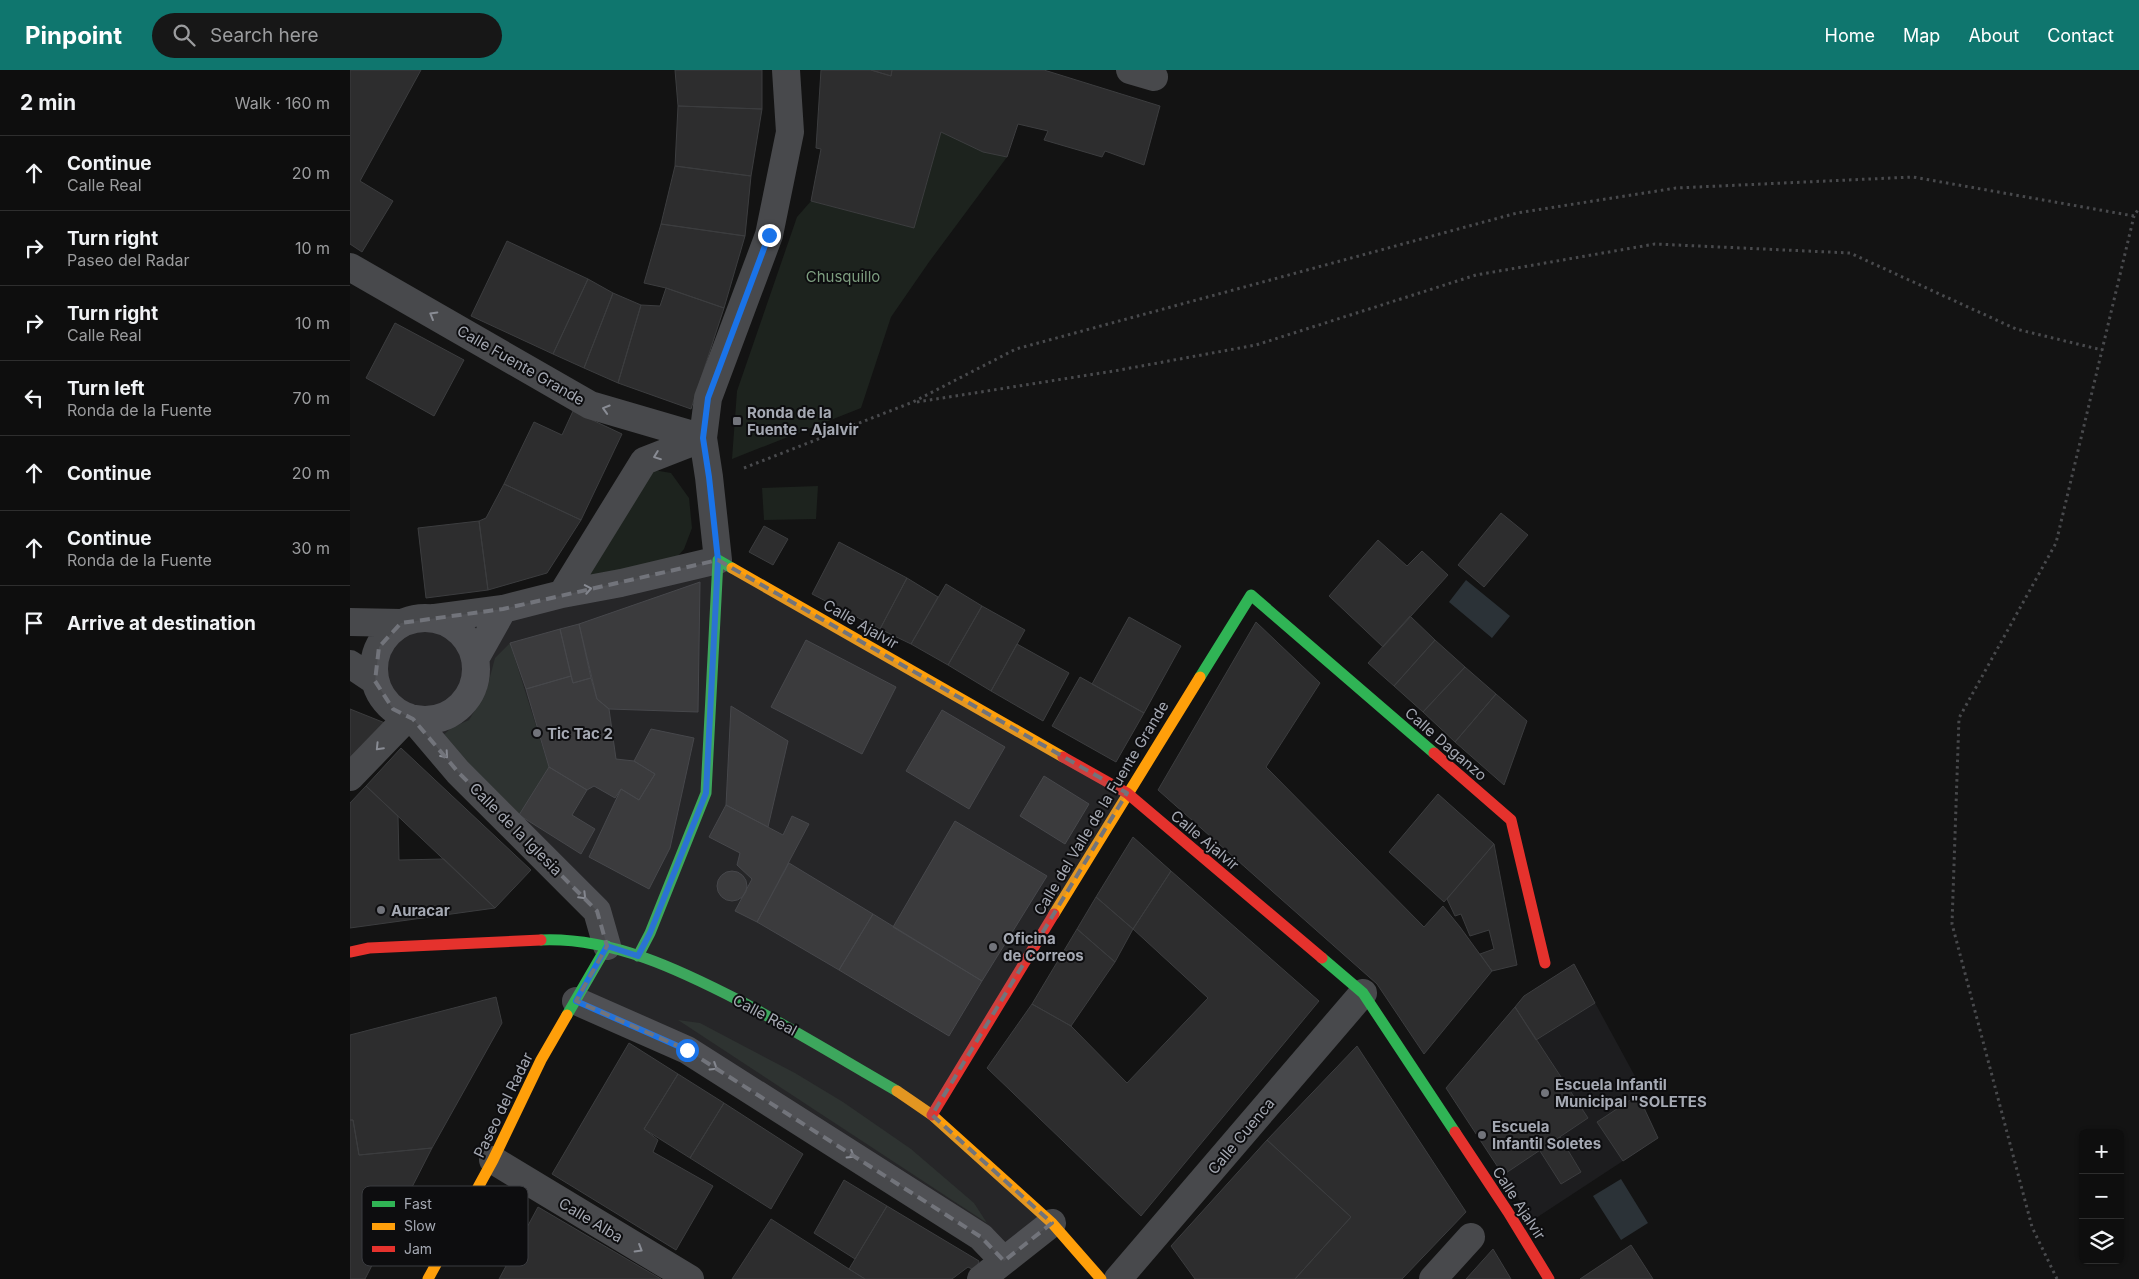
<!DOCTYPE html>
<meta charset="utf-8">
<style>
body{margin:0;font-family:Inter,sans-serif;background:#171717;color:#f1f3f6}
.controls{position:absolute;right:15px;bottom:15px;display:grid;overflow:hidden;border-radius:8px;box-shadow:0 1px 4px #0004}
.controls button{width:45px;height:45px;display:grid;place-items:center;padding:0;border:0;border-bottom:1px solid #2e2e2e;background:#0e0e0e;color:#f1f3f6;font:25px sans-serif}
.stop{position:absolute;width:15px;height:15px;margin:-11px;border:4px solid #1a73e8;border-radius:50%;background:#fff}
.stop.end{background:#1a73e8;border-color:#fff;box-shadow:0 1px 5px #0008}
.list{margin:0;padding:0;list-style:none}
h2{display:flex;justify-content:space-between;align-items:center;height:65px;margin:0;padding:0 20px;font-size:21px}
h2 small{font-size:16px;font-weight:400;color:#9b9c9e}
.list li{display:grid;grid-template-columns:32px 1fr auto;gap:15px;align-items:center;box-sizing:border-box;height:75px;padding:0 20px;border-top:1px solid #2e2e2e}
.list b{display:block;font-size:19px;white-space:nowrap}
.list p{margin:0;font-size:16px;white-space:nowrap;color:#9b9c9e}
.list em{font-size:16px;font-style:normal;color:#9b9c9e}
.icon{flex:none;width:28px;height:28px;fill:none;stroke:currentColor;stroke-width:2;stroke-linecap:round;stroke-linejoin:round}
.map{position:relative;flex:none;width:1789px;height:1209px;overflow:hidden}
header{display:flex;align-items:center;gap:30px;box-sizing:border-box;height:70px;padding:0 25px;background:#0f766e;color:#fff}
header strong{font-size:24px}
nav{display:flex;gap:28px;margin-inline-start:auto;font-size:18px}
.search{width:350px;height:45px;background:#171717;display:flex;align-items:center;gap:12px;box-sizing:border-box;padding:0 18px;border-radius:28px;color:#9b9c9e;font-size:19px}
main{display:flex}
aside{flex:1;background:#0e0e0e}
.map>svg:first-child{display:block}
.built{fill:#1d1d1f}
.green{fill:#1d231e}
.water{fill:#2b3237}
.building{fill:#2d2d2e;stroke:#3c3d3f}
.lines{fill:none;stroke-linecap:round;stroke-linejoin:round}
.path{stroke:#494a4d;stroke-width:3;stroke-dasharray:2.5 4;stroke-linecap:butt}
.street{stroke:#48494c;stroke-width:28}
.fast{stroke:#30b455;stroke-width:11}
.slow{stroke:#ff9f0a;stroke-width:11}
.jam{stroke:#e5322d;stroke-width:11}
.oneway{stroke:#898c94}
.route{stroke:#1a73e8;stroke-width:6}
.marked{fill:#72747b;fill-opacity:0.2;stroke:#72747b;stroke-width:4;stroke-dasharray:10 6;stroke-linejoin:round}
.poi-dot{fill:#72747b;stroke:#0d0d0f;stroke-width:2}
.labels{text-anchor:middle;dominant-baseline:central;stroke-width:4;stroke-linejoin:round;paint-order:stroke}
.park-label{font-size:15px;fill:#7d9d7f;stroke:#0d0d0f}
.street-label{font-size:15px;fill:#a5a9b3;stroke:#0d0d0f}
.poi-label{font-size:15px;font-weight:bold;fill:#a5a9b3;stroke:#0d0d0f;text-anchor:start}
.key{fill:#0d0d0f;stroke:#3b3c40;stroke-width:1}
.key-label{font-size:14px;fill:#a5a9b3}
</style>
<header>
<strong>Pinpoint</strong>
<div class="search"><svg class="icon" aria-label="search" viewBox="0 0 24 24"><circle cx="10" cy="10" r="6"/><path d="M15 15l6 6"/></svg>Search here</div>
<nav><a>Home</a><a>Map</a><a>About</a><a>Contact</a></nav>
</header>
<main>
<aside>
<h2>2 min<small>Walk · 160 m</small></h2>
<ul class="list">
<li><svg class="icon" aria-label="ahead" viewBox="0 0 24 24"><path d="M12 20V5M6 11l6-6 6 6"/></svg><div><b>Continue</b><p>Calle Real</p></div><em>20 m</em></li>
<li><svg class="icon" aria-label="right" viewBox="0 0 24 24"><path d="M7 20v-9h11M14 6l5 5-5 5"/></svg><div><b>Turn right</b><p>Paseo del Radar</p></div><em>10 m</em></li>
<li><svg class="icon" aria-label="right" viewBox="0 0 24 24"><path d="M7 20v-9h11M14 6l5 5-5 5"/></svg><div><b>Turn right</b><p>Calle Real</p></div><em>10 m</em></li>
<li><svg class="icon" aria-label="left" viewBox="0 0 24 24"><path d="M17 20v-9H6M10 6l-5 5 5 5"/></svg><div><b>Turn left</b><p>Ronda de la Fuente</p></div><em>70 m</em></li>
<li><svg class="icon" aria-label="ahead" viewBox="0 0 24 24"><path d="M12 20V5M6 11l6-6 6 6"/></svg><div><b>Continue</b></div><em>20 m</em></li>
<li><svg class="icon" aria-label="ahead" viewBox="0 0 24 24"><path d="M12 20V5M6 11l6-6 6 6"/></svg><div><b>Continue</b><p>Ronda de la Fuente</p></div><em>30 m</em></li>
<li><svg class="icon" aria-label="arrive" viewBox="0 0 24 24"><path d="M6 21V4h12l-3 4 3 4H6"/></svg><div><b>Arrive at destination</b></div></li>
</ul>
</aside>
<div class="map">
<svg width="1789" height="1209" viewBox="0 0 1789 1209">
<rect width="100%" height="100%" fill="#131313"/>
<path class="built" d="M 1224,894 L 1293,1021 L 1288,1025 L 1308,1068 L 1183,1150 L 1096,1018 L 1174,926 Z"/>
<path class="green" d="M 591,62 L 657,87 L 579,192 L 541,247 L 511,338 L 382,389 L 387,321 L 447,147 L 461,131 L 564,158 Z
M 298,399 L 321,403 L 339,428 L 342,458 L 334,479 L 322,493 L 236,511 Z
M 468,416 L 466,449 L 414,450 L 412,418 Z
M 160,573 L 199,697 L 166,751 L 88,670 L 101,658 L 119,650 L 136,622 L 145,588 Z
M 328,950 L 350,953 L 445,1003 L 493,1032 L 561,1079 L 624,1133 L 637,1153 Z"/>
<path class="water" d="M 1116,510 L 1160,546 L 1142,568 L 1099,532 Z
M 1271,1109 L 1298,1153 L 1271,1170 L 1243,1126 Z"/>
<path class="building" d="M 0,0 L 71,0 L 10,111 L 43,131 L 12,182 L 0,174 Z
M 325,0 L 412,0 L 412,39 L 328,36 Z
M 471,0 L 521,0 L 541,6 L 542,0 L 694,0 L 810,36 L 794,95 L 755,81 L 752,87 L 694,70 L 698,61 L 668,54 L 657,87 L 633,82 L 591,62 L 564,158 L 461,131 L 471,79 L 466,78 Z
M 521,0 L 542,0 L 541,6 Z
M 328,36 L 412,39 L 401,106 L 325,96 Z
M 325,96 L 401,106 L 395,166 L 311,154 Z
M 311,154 L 395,166 L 374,238 L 316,218 L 294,213 Z
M 157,171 L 238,209 L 203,284 L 121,246 Z
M 238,209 L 263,223 L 234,298 L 203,284 Z
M 316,218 L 374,238 L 341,339 L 268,313 L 291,235 L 310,236 Z
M 263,223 L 291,235 L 268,313 L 234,298 Z
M 45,253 L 114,290 L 84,346 L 16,308 Z
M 223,341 L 272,364 L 231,450 L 154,414 L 184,352 L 212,365 Z
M 154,414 L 231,450 L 197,503 L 138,520 L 129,451 L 136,448 Z
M 1151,443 L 1178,465 L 1134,517 L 1108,495 Z
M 129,451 L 138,520 L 76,528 L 68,458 Z
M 414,456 L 438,469 L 423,495 L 399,482 Z
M 1028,470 L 1057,496 L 1072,481 L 1098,505 L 1033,577 L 979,526 Z
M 489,472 L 557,508 L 530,559 L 462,524 Z
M 557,508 L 588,527 L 561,574 L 530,559 Z
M 350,512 L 348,642 L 259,639 L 247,629 L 229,554 Z
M 596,514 L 632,536 L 598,595 L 561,574 Z
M 632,536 L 675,560 L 641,621 L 598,595 Z
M 1060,546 L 1085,570 L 1044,616 L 1018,593 Z
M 779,547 L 831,576 L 794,643 L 742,614 Z
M 906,552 L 970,613 L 916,697 L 1074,857 L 1093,836 L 1110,857 L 1142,901 L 1074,984 L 1027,914 L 808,720 Z
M 229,554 L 241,608 L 223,613 L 210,559 Z
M 210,559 L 221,606 L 176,619 L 160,573 Z
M 456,570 L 546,617 L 512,684 L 421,637 Z
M 1085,570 L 1115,597 L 1073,642 L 1044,616 Z
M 667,574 L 719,603 L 693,651 L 641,621 Z
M 1115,597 L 1146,624 L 1105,672 L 1073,642 Z
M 221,606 L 223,613 L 241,608 L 247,629 L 259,639 L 266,689 L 284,691 L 305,704 L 289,730 L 271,719 L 265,728 L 244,716 L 237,720 L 199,697 L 176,619 Z
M 730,607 L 794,643 L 766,692 L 702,656 Z
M 1146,624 L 1177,651 L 1154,715 L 1105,672 Z
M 381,636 L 438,671 L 418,757 L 376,735 Z
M 0,639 L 35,653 L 0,688 Z
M 592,640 L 655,677 L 619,739 L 556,701 Z
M 301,659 L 344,668 L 320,778 L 299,819 L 239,787 L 271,719 L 289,730 L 305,704 L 284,691 Z
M 51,678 L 181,800 L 145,838 L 16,716 Z
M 199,697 L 237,720 L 222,745 L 245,759 L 231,784 L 169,745 Z
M 694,706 L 739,734 L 715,774 L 670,746 Z
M 16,716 L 48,746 L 49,790 L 94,789 L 145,838 L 0,858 L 0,733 Z
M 1088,724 L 1144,774 L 1094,832 L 1039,782 Z
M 376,735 L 433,765 L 442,746 L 459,754 L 407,852 L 385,841 L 402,809 L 387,795 L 390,783 L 359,767 Z
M 605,751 L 697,806 L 632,911 L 543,857 Z
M 783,767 L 821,801 L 783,859 L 746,827 Z
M 1144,774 L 1167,895 L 1142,901 L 1130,884 L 1144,879 L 1139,860 L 1120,866 L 1111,844 L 1105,846 L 1097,829 Z
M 439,793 L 523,844 L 489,900 L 407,852 Z
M 821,801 L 969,931 L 791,1146 L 637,998 L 682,934 L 721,956 L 777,1013 L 858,928 L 783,859 Z
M367 816a15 15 0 1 1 30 0a15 15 0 1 1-30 0Z
M 746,827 L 783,859 L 765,892 L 727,859 Z
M 523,844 L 632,911 L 599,966 L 489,900 Z
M 727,859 L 765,892 L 721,956 L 682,934 Z
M 1224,894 L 1245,933 L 1186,970 L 1165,937 L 1174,926 Z
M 146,927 L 152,953 L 82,1078 L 9,1085 L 3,1050 L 0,1050 L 0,965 Z
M 1165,937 L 1238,1048 L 1153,1105 L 1096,1018 Z
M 279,973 L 328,1004 L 294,1059 L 308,1070 L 303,1082 L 363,1116 L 326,1180 L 202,1104 Z
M 1007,976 L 1116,1142 L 1052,1209 L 945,1209 L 1001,1147 L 917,1070 Z
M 328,1004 L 374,1033 L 340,1088 L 294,1059 Z
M 1288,1025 L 1308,1068 L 1273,1091 L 1247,1052 Z
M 374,1033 L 453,1084 L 421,1139 L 340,1088 Z
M 0,1050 L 3,1050 L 9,1085 L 82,1078 L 15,1209 L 0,1209 Z
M 1210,1067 L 1231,1102 L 1211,1114 L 1190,1081 Z
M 917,1070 L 1001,1147 L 945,1209 L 845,1209 L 821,1176 Z
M 494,1110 L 537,1136 L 505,1189 L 464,1163 Z
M 537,1136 L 629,1191 L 626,1201 L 618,1197 L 602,1209 L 515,1209 L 499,1199 Z
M 188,1137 L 311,1209 L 149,1209 Z
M 421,1149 L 499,1199 L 515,1209 L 382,1209 Z
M 1281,1175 L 1303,1209 L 1230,1209 Z
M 1143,1179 L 1161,1209 L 1116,1209 Z"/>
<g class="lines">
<path class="path" d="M 567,332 L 764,301 L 906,275 L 1126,205 L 1305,174 L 1500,183 L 1666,259 L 1752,280
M 394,398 L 563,332 L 666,279 L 1167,143 L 1326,118 L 1563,107 L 1784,146 L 1789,138
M 1707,1209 L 1682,1157 L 1602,854 L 1609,648 L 1706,473 L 1784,146"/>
<path class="street" d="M 780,0 L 804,7
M 0,197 L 240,335 L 353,368
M 353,368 L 294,391 L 212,524 L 271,513 L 368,490 L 359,407 L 353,368 L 358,328 L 419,165 L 440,62 L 436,0
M 85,548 L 153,539 L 212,524
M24 599a51 51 0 1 1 102 0a51 51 0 1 1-102 0Z
M 0,552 L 51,553
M 125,589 L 153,539
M 0,594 L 25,611
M 63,649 L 108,702 L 247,841 L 257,876
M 0,707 L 58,647
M 226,931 L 337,980 L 631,1167 L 654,1191
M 143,1090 L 340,1209
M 631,1209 L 702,1153
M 768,1209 L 1013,923
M 1083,1209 L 1121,1167"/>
<path class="fast" d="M 850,607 L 901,525 L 1084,683
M 191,870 C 262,867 330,900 392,932 C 444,960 495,991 547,1021
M 288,886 L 300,863 L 356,723 L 368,490 L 382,498
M 972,888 L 1013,923 L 1105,1062
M 217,945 L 257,876"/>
<path class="slow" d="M 382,498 L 713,687
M 704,844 L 850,607
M 547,1021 L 582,1045 L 702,1153 L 751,1209
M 78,1209 L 143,1090 L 191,990 L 217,945"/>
<path class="jam" d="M 1084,683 L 1161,750 L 1195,893
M 713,687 L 777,723 L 972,888
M 0,882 L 19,878 L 191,870
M 582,1045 L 704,844
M 1105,1062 L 1158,1142 L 1199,1209"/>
</g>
<defs><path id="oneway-chevron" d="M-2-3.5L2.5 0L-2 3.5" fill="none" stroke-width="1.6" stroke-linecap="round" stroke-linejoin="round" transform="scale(1.25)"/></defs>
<g class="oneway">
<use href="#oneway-chevron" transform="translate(83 245) rotate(-150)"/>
<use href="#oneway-chevron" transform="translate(256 339) rotate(-163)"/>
<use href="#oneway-chevron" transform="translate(307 386) rotate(159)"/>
<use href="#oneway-chevron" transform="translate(238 519) rotate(-10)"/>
<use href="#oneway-chevron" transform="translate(29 677) rotate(134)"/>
<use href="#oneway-chevron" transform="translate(95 685) rotate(49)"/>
<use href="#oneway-chevron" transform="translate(233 826) rotate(45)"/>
<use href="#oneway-chevron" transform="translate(364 997) rotate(32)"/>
<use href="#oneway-chevron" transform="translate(501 1085) rotate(32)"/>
<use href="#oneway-chevron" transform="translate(289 1179) rotate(31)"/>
</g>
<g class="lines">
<path class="route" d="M 337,980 L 226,931 L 257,876 L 288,886 L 300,863 L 356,723 L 368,490 L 359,407 L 353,368 L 358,328 L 419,165"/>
</g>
<path class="marked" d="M 368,490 L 777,723 L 582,1045 L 702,1153 L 654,1191 L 631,1167 L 337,980 L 226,931 L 257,876 L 247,841 L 108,702 L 63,649 L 43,639 L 25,611 L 29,577 L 51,553 L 153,539 Z"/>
<g class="poi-dot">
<rect x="382" y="346" width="10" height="10" rx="2.5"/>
<circle cx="187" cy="663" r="5"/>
<circle cx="31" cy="840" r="5"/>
<circle cx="643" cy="877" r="5"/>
<circle cx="1195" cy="1023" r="5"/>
<circle cx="1132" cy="1065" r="5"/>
</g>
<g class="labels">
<g class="park-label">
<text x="493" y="206">Chusquillo</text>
</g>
<g class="street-label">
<text transform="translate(171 295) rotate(30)">Calle Fuente Grande</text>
<text transform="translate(511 554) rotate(30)">Calle Ajalvir</text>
<text transform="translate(1096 674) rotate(41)">Calle Daganzo</text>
<text transform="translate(751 738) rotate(-59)">Calle del Valle de la Fuente Grande</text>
<text transform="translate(166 759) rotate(45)">Calle de la Iglesia</text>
<text transform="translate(855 770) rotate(40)">Calle Ajalvir</text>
<text transform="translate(415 945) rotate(28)">Calle Real</text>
<text transform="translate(153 1035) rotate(-64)">Paseo del Radar</text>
<text transform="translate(891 1066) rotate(-50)">Calle Cuenca</text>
<text transform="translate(1169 1133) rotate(57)">Calle Ajalvir</text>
<text transform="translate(241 1150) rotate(31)">Calle Alba</text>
</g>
<g class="poi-label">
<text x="397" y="342">Ronda de la<tspan x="397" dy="17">Fuente - Ajalvir</tspan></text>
<text x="197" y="663">Tic Tac 2</text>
<text x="41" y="840">Auracar</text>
<text x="653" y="868">Oficina<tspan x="653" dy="17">de Correos</tspan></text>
<text x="1205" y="1014">Escuela Infantil<tspan x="1205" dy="17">Municipal "SOLETES</tspan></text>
<text x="1142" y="1056">Escuela<tspan x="1142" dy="17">Infantil Soletes</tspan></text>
</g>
</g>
<rect x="12" y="1116" width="166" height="80" rx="8" class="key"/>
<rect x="22" y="1131" width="23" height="6" fill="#30b455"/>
<rect x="22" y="1153" width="23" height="7" fill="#ff9f0a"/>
<rect x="22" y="1176" width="23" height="6" fill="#e5322d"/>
<g class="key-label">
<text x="54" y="1139">Fast</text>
<text x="54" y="1161">Slow</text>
<text x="54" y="1184">Jam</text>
</g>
</svg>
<div class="controls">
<button>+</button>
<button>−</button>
<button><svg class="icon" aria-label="layers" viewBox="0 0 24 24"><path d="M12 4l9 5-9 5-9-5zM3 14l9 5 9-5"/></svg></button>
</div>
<div class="stop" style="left:337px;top:980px"></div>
<div class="stop end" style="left:419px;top:165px"></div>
</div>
</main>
